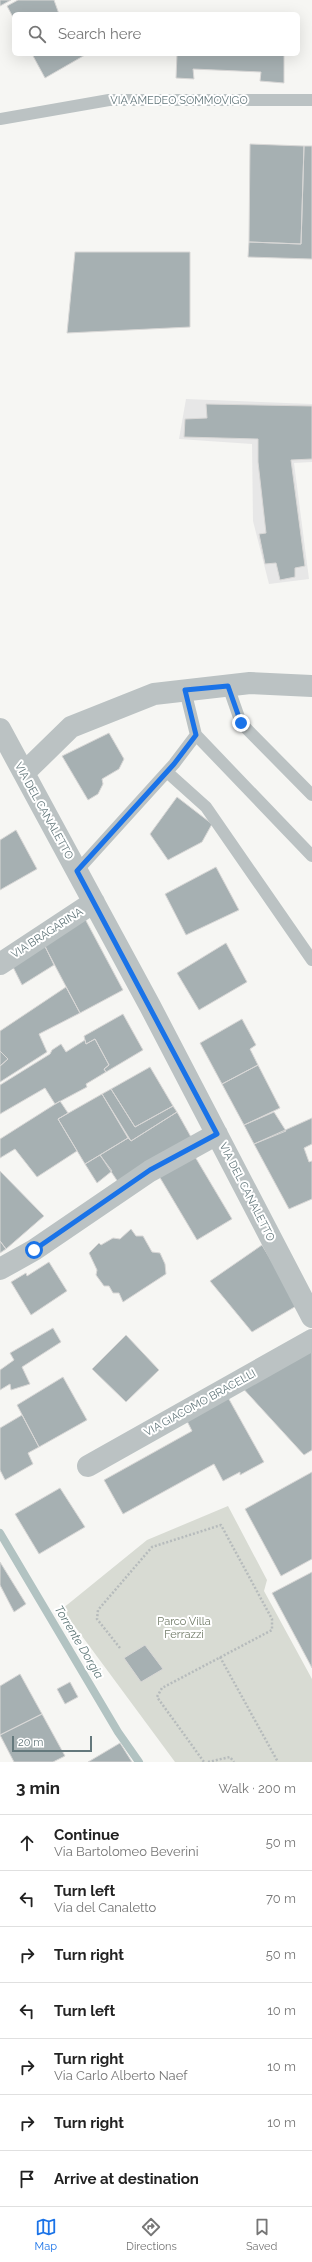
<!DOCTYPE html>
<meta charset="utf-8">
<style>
body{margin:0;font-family:Raleway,sans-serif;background:#f6f6f6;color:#222}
.scale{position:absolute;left:12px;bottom:10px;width:80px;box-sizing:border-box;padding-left:4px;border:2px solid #64787c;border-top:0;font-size:11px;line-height:14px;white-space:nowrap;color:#64787c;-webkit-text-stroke:3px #fff;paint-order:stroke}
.stop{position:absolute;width:12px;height:12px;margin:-9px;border:3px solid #1a73e8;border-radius:50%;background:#fff}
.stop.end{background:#1a73e8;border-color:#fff;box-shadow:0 1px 4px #0008}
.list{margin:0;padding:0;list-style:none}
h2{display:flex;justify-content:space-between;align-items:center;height:52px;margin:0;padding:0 16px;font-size:17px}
h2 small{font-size:13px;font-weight:400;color:#767676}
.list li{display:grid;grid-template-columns:26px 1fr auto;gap:12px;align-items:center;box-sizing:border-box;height:56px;padding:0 16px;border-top:1px solid #e0e0e0}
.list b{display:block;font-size:15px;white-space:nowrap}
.list p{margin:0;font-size:13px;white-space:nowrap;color:#767676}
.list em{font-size:13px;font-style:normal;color:#767676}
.icon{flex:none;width:22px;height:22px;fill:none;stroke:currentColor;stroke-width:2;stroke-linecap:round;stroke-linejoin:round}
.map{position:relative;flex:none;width:312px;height:1762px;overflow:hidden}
.search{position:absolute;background:#fff;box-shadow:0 4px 16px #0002;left:12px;right:12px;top:12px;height:44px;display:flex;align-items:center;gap:10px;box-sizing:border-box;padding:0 14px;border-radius:6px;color:#767676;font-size:15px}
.sheet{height:444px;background:#fff}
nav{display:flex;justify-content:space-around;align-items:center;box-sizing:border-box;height:56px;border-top:1px solid #e0e0e0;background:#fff;font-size:11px;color:#767676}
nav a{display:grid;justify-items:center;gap:2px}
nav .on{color:#1a73e8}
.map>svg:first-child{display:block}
.built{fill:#e7e7e7}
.green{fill:#d8dbd3}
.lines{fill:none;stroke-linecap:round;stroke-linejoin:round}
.stream{stroke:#b2c3c2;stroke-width:8}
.building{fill:#a6b0b2;stroke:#d8d7d6}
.path{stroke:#b6bbbc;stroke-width:2.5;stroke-dasharray:2 2;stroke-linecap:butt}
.lane{stroke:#bbc2c3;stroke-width:12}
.street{stroke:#bbc2c3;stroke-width:22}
.route{stroke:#1a73e8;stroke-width:5}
.labels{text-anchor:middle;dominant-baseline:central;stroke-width:4;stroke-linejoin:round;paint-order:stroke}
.street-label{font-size:11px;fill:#64787c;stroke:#fff}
.park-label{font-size:11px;fill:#6f7966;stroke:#fff}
.water-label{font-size:12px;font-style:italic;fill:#5e7777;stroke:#fff}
</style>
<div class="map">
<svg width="312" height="1762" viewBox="0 0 312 1762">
<rect width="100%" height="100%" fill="#f6f6f3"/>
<path class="built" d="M 186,399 L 312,404 L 312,462 L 294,463 L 309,579 L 269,584 L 253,521 L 252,444 L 179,439 Z"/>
<path class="green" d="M 228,1506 L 267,1580 L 264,1591 L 312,1679 L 312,1762 L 175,1762 L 62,1609 L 147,1540 Z"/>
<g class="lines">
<path class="stream" d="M 0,1533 L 118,1732 L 139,1762"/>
</g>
<path class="building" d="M 0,0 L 11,0 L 0,6 Z
M 18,0 L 54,0 L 59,14 L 14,14 L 14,19 L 7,6 Z
M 32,54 L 85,54 L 85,55 L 45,78 Z
M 177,54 L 284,54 L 284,83 L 260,81 L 261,72 L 193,69 L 194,79 L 176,78 Z
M 250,144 L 304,146 L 301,244 L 249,242 Z
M 304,146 L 312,146 L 312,259 L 248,257 L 249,242 L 301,244 Z
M 75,252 L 190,252 L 190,327 L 67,333 Z
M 206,404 L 312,406 L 312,459 L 291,460 L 305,566 L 295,568 L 295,577 L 280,580 L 276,563 L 265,564 L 259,534 L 266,533 L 258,462 L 258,439 L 184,437 L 185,419 L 207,418 Z
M 109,733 L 124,759 L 119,769 L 102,779 L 103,784 L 98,794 L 88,800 L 62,756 Z
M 177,797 L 212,824 L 202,842 L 168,860 L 150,834 Z
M 16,830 L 37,869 L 0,890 L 0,840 Z
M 216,867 L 239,910 L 186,935 L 165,894 Z
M 84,917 L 123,990 L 80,1013 L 42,941 Z
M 226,943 L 247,982 L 199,1010 L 177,973 Z
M 44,944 L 54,965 L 22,985 L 12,965 Z
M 66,987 L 80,1013 L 39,1034 L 47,1052 L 0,1082 L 0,1066 L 8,1059 L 0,1051 L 0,1031 Z
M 123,1014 L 143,1050 L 106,1072 L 104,1069 L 109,1065 L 95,1039 L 86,1044 L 84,1036 Z
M 242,1019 L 256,1045 L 250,1049 L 258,1065 L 222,1084 L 200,1043 Z
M 95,1039 L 109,1065 L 104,1069 L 106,1072 L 86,1084 L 87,1087 L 55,1104 L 45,1088 L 0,1114 L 0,1085 L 50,1054 L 52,1050 L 61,1044 L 66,1052 L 85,1040 L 86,1044 Z
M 0,1051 L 8,1059 L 0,1066 Z
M 258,1065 L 280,1108 L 244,1125 L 222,1084 Z
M 150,1067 L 173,1106 L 135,1127 L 111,1089 Z
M 111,1089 L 135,1127 L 173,1106 L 177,1112 L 131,1141 L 102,1094 Z
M 102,1094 L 128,1138 L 85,1164 L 58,1119 Z
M 60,1101 L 68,1113 L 58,1119 L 77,1151 L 37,1177 L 15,1149 L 0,1158 L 0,1139 Z
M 177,1112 L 191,1137 L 118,1182 L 100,1155 L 128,1138 L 131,1141 Z
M 274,1112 L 286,1131 L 254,1144 L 244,1125 Z
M 312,1118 L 312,1144 L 304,1148 L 309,1162 L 312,1161 L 312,1199 L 289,1209 L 254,1144 Z
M 191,1150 L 232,1219 L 197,1240 L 156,1171 Z
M 100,1155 L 112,1171 L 97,1183 L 85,1164 Z
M 0,1171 L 44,1216 L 6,1249 L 0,1241 Z
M 131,1229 L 136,1236 L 143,1236 L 152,1252 L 160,1253 L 165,1264 L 166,1274 L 123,1302 L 119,1293 L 113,1293 L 109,1286 L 104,1286 L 96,1275 L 97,1270 L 89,1253 L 99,1243 L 101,1245 L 113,1238 L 120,1239 Z
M 0,1241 L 6,1249 L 0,1253 Z
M 262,1245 L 298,1305 L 252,1332 L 210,1281 Z
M 49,1262 L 67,1291 L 31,1315 L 11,1282 L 26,1273 L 27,1276 Z
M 53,1328 L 61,1342 L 22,1367 L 30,1384 L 11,1390 L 10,1384 L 0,1390 L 0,1370 L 14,1360 L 10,1353 Z
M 126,1335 L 159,1370 L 126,1402 L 92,1369 Z
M 312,1348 L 312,1450 L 304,1455 L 239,1384 Z
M 63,1377 L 87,1420 L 39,1447 L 17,1405 Z
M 225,1392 L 264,1462 L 240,1475 L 240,1472 L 223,1481 L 214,1464 L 123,1514 L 104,1480 L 192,1431 L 184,1415 Z
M 22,1415 L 39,1447 L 28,1453 L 33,1464 L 5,1480 L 0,1470 L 0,1428 Z
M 312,1472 L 312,1559 L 281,1576 L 245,1509 Z
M 60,1488 L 85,1527 L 39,1554 L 15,1514 Z
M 0,1562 L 26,1604 L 14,1612 L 0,1585 Z
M 312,1572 L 312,1668 L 272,1593 Z
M 145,1645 L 163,1669 L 141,1682 L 124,1658 Z
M 20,1674 L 42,1714 L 0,1735 L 0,1686 Z
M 70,1682 L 78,1697 L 65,1704 L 57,1689 Z
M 42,1714 L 65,1756 L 53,1762 L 14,1762 L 0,1735 Z
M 120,1743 L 132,1762 L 88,1762 Z"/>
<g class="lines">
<path class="path" d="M 120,1648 L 97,1619 L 98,1610 L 152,1547 L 221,1525 L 272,1619 L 272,1630 L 162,1688 L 157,1697 L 204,1762
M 220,1657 L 278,1762
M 208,1762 L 230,1757 L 234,1762"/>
<path class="lane" d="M 0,119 L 109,100 L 312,100
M 228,686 L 241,723 L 312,795
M 196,735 L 312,856
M 167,772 L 206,807 L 312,960
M 77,871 L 174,764 L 196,735 L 185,690"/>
<path class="street" d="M 0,729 L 150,1006 L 312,1317
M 24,773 L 71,727 L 154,694 L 250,683 L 312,686
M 0,964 L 94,902
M 0,1269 L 34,1250 L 150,1171 L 217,1134
M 88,1466 L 312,1340"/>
</g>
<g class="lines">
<path class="route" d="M 34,1250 L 150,1170 L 217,1134 L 77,871 L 174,764 L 196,735 L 185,690 L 228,686 L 241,723"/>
</g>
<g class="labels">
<g class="street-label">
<text x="179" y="100">VIA AMEDEO SOMMOVIGO</text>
<text transform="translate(44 811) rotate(61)">VIA DEL CANALETTO</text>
<text transform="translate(47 933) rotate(-33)">VIA BRAGARINA</text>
<text transform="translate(247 1192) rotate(63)">VIA DEL CANALETTO</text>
<text transform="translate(200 1403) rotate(-29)">VIA GIACOMO BRACELLI</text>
</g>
<g class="park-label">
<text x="184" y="1621">Parco Villa<tspan x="184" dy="13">Ferrazzi</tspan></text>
</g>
<g class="water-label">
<text transform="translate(79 1642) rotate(59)">Torrente Dorgia</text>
</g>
</g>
</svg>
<div class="scale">20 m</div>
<div class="stop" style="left:34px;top:1250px"></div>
<div class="stop end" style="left:241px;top:723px"></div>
<div class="search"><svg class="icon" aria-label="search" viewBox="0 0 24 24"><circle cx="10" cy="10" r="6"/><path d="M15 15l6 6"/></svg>Search here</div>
</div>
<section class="sheet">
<h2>3 min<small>Walk · 200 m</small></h2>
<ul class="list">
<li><svg class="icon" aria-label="ahead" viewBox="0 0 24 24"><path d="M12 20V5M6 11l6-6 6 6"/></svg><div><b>Continue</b><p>Via Bartolomeo Beverini</p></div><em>50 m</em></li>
<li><svg class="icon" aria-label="left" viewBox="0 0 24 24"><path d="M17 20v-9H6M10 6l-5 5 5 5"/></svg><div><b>Turn left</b><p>Via del Canaletto</p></div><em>70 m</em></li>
<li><svg class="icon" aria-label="right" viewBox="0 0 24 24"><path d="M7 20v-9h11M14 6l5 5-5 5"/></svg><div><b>Turn right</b></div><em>50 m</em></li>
<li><svg class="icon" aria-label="left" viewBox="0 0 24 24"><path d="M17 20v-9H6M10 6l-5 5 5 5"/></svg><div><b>Turn left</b></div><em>10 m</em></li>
<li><svg class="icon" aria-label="right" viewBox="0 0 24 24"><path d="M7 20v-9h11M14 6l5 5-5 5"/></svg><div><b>Turn right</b><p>Via Carlo Alberto Naef</p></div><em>10 m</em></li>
<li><svg class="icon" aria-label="right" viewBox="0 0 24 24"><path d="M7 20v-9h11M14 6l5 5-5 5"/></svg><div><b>Turn right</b></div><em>10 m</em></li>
<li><svg class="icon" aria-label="arrive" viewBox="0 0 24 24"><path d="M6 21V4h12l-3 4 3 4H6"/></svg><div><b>Arrive at destination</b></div></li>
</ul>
</section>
<nav>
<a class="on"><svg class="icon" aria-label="map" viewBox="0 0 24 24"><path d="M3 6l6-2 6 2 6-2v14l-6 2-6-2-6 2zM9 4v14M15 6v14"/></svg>Map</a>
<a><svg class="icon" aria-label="directions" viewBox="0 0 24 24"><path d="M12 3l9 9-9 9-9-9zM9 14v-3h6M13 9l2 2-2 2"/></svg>Directions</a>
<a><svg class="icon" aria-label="saved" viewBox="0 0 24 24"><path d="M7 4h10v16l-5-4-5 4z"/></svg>Saved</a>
</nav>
